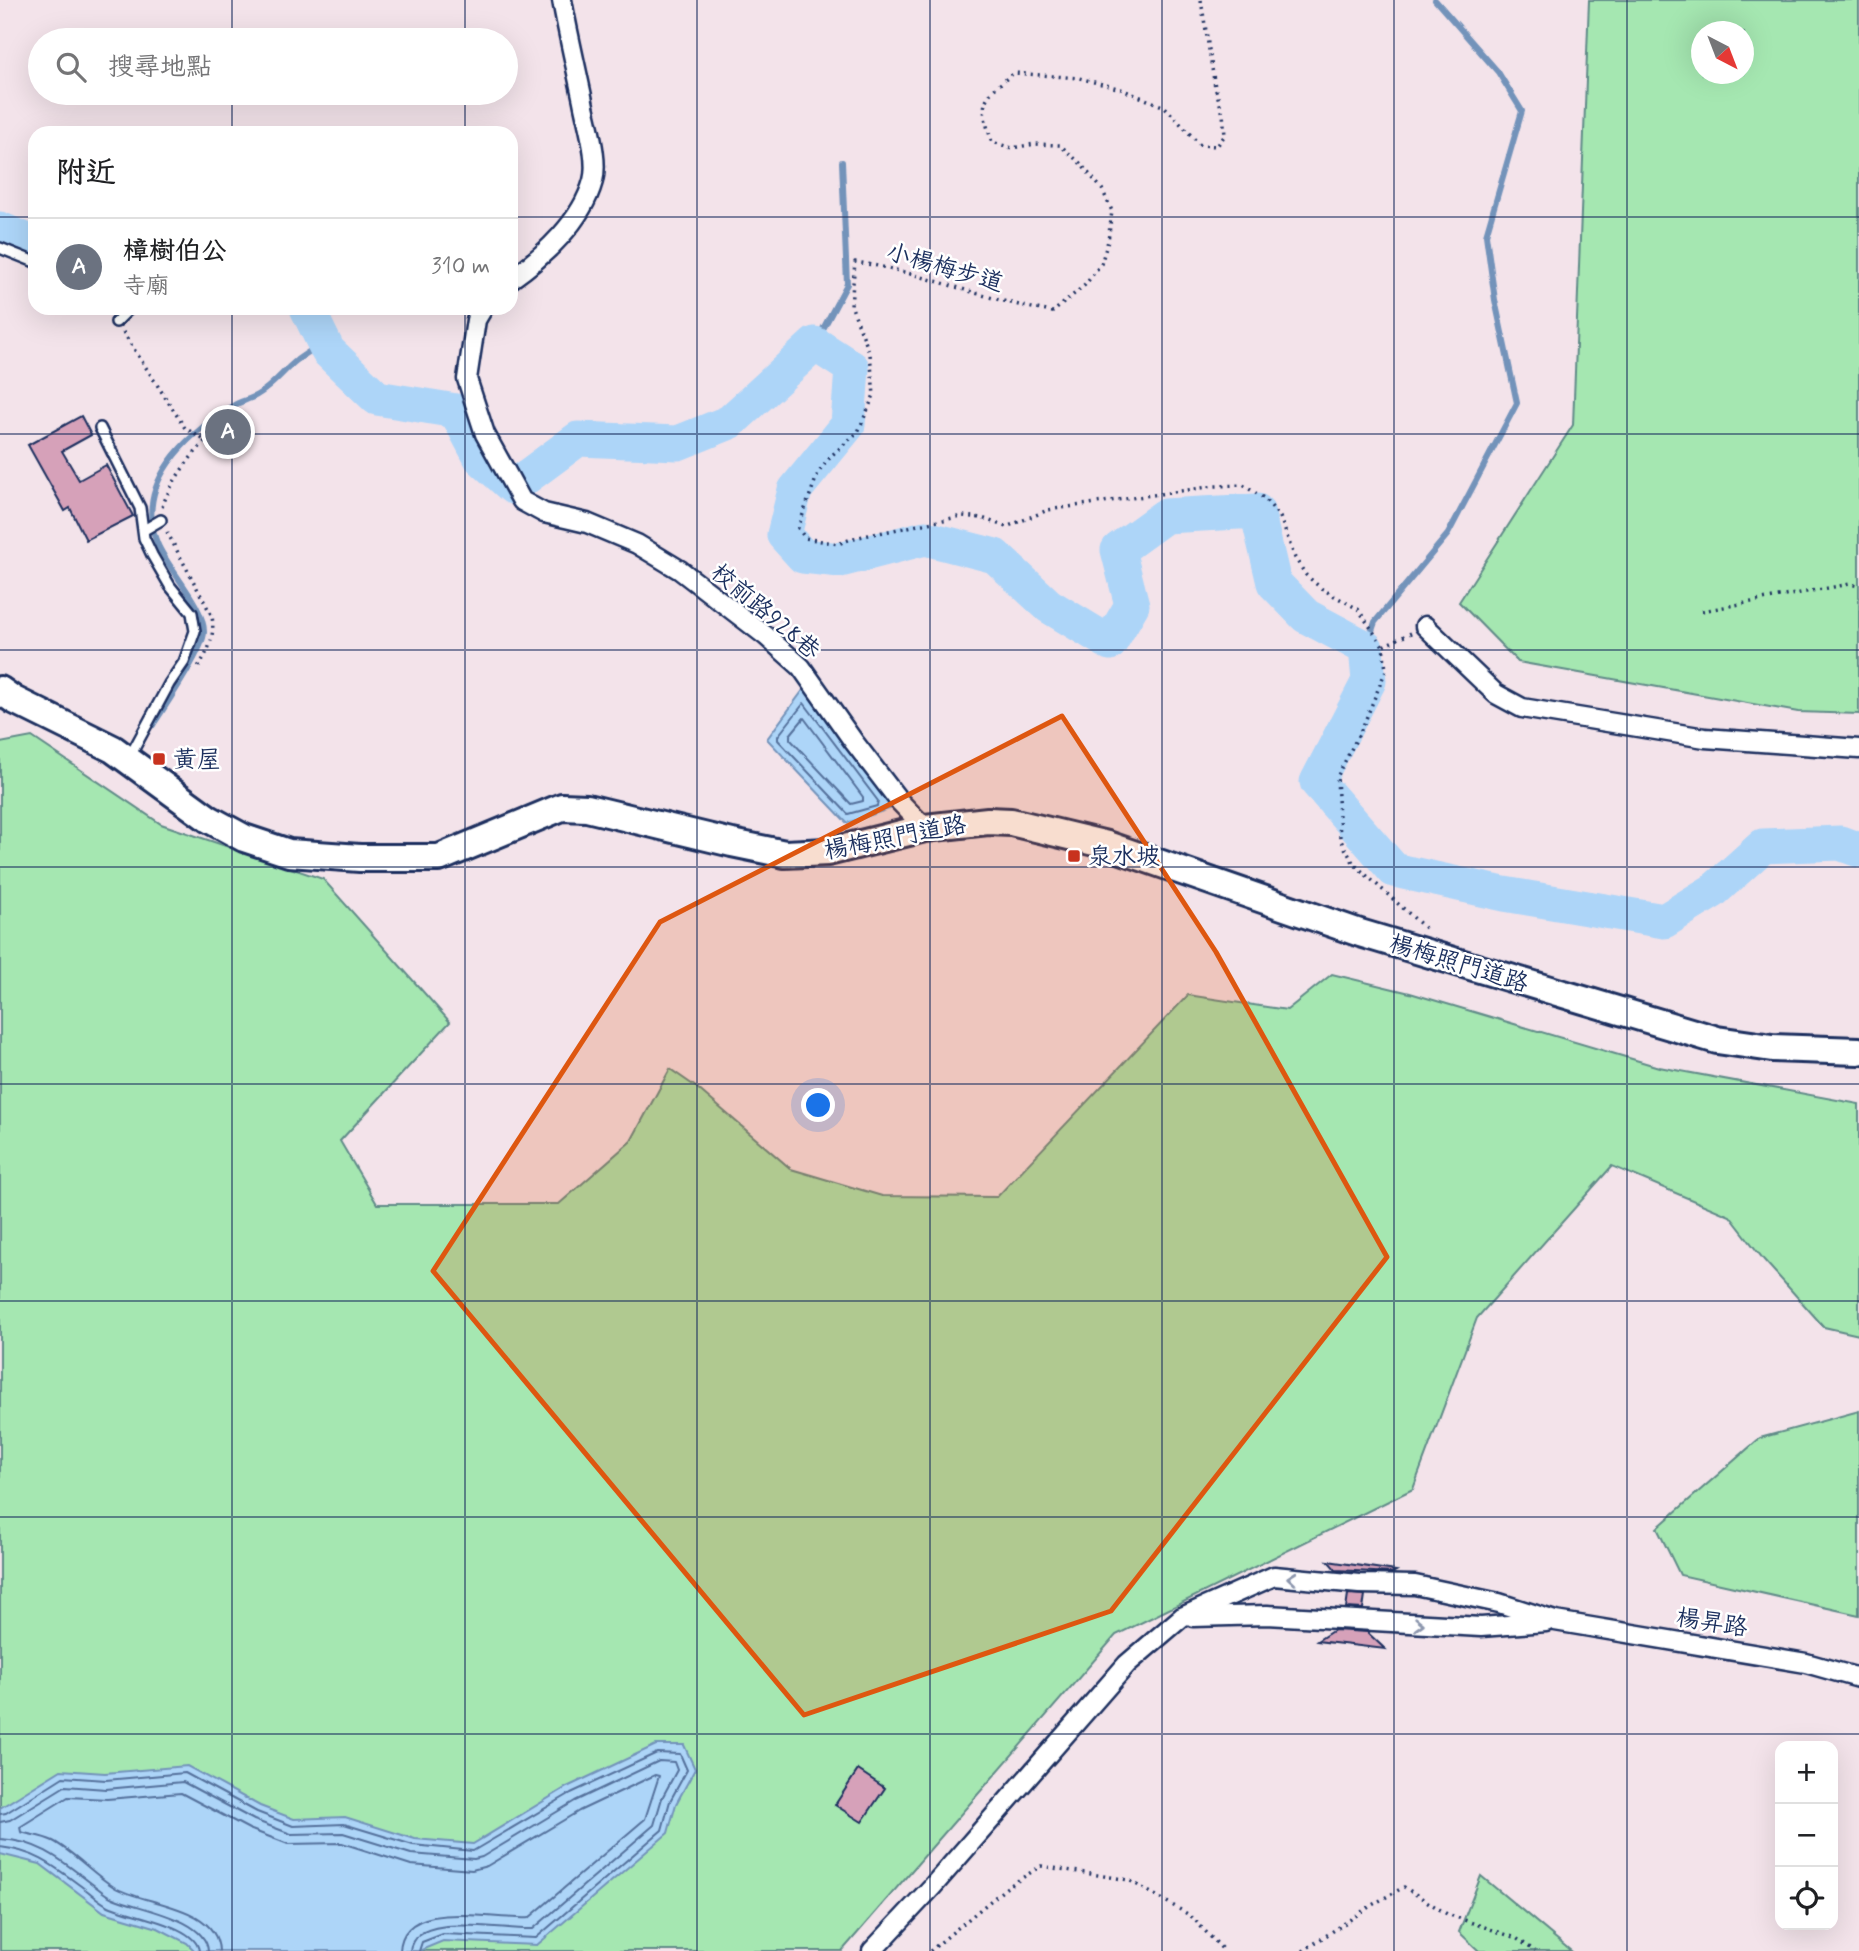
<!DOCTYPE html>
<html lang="zh-TW">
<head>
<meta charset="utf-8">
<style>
	body { margin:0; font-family:Mynerve,"LXGW WenKai TC",sans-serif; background:#f2f2f2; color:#202124 }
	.controls { position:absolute; right:21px; bottom:21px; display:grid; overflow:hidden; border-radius:14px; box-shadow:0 7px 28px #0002 }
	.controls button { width:63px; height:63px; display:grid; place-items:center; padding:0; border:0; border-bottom:2px solid #e0e0e0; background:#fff; color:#202124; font:35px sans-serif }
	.compass { position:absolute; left:1691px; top:21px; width:63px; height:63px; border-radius:50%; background:#fff; box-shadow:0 7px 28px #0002; rotate:138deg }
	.you { position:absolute; left:819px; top:1106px; width:24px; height:24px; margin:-18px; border:5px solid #fff; border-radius:50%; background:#1a73e8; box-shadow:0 0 0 10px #1a73e833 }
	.badge { display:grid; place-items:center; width:46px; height:46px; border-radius:50%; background:#c8321e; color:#fff; font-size:23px; font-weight:700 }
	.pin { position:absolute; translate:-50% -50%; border:4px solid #fff; box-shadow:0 2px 7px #0006 }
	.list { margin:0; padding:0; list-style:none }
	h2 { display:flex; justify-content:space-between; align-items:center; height:91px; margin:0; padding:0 28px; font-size:30px }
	h2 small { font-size:23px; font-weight:400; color:#757577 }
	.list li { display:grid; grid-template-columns:46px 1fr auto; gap:21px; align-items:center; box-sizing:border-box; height:98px; padding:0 28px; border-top:2px solid #e0e0e0 }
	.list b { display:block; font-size:26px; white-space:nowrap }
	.list p { margin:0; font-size:23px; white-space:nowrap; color:#757577 }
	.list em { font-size:23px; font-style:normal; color:#757577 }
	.icon { flex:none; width:38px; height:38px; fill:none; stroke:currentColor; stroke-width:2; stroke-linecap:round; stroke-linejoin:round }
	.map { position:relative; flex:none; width:1859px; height:1951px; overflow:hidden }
	.search { position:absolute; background:#fff; box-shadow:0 7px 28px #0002; left:28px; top:28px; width:490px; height:77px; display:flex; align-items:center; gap:18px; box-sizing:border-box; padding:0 24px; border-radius:38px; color:#757577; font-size:26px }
	.panel { position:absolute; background:#fff; box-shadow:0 7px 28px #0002; left:28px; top:126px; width:490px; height:189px; border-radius:21px }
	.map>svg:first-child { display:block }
	.green { fill:#a5e7b1; stroke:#608b88; stroke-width:2; fill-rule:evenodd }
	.water { fill:#add5f8; stroke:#7393ba; stroke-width:2 }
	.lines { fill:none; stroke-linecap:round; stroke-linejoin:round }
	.shore { stroke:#55719c; stroke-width:2 }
	.stream { stroke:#7393ba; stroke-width:6 }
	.river { stroke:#add5f8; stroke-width:35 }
	.building { fill:#d6a1b9; stroke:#1b2f5e; stroke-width:2 }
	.lane-casing { stroke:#1b2f5e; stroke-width:14 }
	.street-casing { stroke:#1b2f5e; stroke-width:23 }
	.secondary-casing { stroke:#1b2f5e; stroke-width:32 }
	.path { stroke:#1b2f5e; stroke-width:3.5; stroke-dasharray:2 5; stroke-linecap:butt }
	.lane { stroke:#fff; stroke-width:9 }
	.street { stroke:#fff; stroke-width:18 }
	.secondary { stroke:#fff; stroke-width:26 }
	.oneway { stroke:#8d97ae }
	.marked { fill:#de5710; fill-opacity:0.2; stroke:#de5710; stroke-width:5; stroke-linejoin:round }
	.grid { fill:none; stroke:#1b2f5e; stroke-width:2; stroke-opacity:0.55 }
	.poi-dot { fill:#c8321e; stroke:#fff; stroke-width:2.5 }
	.labels { text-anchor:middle; stroke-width:5; stroke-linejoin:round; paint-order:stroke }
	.street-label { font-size:24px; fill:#1b2f5e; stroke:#fff }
	.poi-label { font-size:24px; fill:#1b2f5e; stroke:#fff; text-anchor:start }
</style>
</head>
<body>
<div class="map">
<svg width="1859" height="1951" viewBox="0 0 1859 1951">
	<rect width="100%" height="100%" fill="#f3e3ea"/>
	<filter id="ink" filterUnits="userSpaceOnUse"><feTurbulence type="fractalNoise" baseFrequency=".0143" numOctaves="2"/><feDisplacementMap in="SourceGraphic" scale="14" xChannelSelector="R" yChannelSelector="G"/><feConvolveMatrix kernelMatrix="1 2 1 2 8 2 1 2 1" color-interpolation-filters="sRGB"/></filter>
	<g filter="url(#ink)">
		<g class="green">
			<path d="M 1589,0 L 1859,0 L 1859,714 L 1798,712 L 1518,662 L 1459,602 L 1573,425 ZM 1702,32 L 1744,32 L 1744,74 L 1702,74 Z"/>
			<path d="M 32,737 L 161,824 L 323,879 L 450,1022 L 340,1141 L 377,1204 L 559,1204 L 631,1141 L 670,1069 L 696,1087 L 791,1169 L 882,1196 L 997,1197 L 1188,995 L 1287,1010 L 1332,974 L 1410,993 L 1659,1067 L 1859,1104 L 1859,1335 L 1824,1327 L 1764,1260 L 1730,1216 L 1612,1166 L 1477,1318 L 1413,1489 L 1116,1635 L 842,1951 L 0,1951 L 0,743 Z"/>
			<path d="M 1859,1411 L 1859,1615 L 1680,1575 L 1657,1528 L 1760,1438 Z"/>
			<path d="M 1481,1876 L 1571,1951 L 1479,1951 L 1459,1932 Z"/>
		</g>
		<g class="water">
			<path d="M 804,689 L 892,808 L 847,823 L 767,739 Z"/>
			<path d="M 656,1745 L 684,1745 L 695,1769 L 676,1804 L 668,1833 L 537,1945 L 443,1941 L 419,1951 L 195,1951 L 187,1943 L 158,1928 L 104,1912 L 40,1864 L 0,1854 L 0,1808 L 61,1770 L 105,1773 L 187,1766 L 260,1806 L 294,1819 L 345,1817 L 415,1839 L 473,1844 L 567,1787 Z"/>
		</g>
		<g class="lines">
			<g class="shore">
				<path d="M 804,703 L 878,801 L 877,806 L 848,814 L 778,740 L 778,736 Z"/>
				<path d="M 804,718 L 863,797 L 863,801 L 851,804 L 790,739 L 790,735 Z"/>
				<path d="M 0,1814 L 6,1813 L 63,1777 L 106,1780 L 185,1773 L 257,1812 L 293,1826 L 344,1824 L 413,1845 L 473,1851 L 571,1793 L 657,1753 L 680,1754 L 687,1770 L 670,1801 L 662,1830 L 536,1938 L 443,1934 L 422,1942 L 419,1951"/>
				<path d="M 0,1822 L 10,1820 L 65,1786 L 106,1789 L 183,1782 L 254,1820 L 291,1834 L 343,1833 L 411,1854 L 474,1859 L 482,1857 L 575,1801 L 659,1761 L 674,1762 L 677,1770 L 662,1798 L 654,1825 L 533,1929 C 505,1931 413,1910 410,1951"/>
				<path d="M 0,1839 C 40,1841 61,1860 91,1883 C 98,1888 105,1895 113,1898 C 138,1909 206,1918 208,1951"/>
				<path d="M 0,1847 C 37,1851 56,1868 85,1889 C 92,1894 99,1901 107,1905 C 127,1916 196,1924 199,1951"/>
				<path d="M 219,1951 C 217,1904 143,1905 114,1887 C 92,1873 75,1853 53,1841 C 43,1836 31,1835 21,1832 L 20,1827 L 68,1797 L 107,1799 L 181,1793 L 249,1829 L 288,1844 L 342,1843 L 411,1865 L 472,1870 L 487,1866 L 579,1811 L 655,1775 L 659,1776 L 645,1819 L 529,1918 C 495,1921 402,1896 400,1951"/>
			</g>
			<g class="stream">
				<path d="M 815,344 L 847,284 L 842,162"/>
				<path d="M 1366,648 L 1375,622 L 1448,534 L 1517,403 L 1495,300 L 1486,235 L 1522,111 L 1498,72 L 1435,0"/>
				<path d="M 153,725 C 164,708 204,649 204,632 C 204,605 168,570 157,543 C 134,483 186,435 233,406 C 240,401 249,400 257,395 C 273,386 283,371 297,360 C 305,354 315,348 324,342"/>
			</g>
			<g class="river">
				<path d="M 0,229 L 35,244"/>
				<path d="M 307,308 L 328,351 L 377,398 L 456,411 L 481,458 L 513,487 L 578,439 L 678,443 L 730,422 L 815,344 L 852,368 L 848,425 L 795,490 L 784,535 L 803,556 L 840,560 L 925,538 L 995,556 L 1049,606 L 1110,643 L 1132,605 L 1118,550 L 1165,516 L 1257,511 L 1274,583 L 1306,616 L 1366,648 L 1369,681 L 1317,782 L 1394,870 L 1504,894 L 1664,921 L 1713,891 L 1763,846 L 1840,843 L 1859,850"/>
			</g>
		</g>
		<g class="building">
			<path d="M 81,416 L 91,435 L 62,451 L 79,480 L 106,465 L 133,516 L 86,540 L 70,508 L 65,511 L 28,445 Z"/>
			<path d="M 228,421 L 240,434 L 229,444 L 217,431 Z"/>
			<path d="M 1328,1561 L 1396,1571 L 1392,1573 L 1336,1570 Z"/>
			<path d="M 1348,1594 L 1365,1595 L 1363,1609 L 1346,1608 Z"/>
			<path d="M 1334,1630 L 1367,1632 L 1385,1649 L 1317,1641 Z"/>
			<path d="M 858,1770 L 885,1788 L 862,1822 L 835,1805 Z"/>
		</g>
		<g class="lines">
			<g class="lane-casing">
				<g id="lane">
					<path d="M 0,248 L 35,262"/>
					<path d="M 116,322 L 130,308"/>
					<path d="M 100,428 L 140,508 L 144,538 L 152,555 L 170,586 L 192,613 L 195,631 L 184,662 L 169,684 L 129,758"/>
					<path d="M 144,530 L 161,520"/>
				</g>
			</g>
			<g class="street-casing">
				<g id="street">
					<path d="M 511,279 C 544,256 582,221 593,181 C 599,159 587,123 583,101 C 576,67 568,34 562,0"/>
					<path d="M 483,308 L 476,320 L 467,379 L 485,434 L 522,501 L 544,513 L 587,523 L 637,544 L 680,570 L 766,636 L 801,667 L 854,742 L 900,802 L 925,828"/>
					<path d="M 1425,626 L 1496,694 L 1522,708 L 1705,738 L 1859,749"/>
					<path d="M 1193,1617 L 1267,1615 L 1481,1627 L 1546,1622"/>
					<path d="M 872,1951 L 932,1887 L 1127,1664 L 1182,1617 L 1274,1576 L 1359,1584 L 1415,1585 L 1499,1603 L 1555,1621 L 1806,1663 L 1859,1678"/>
				</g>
			</g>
			<g class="secondary-casing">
				<path id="secondary" d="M 0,690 L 14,700 L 113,749 L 209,819 L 244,838 L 289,853 L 360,858 L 439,858 L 562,807 L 587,808 L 732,843 L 785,854 L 828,852 L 925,828 L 988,821 L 1011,822 L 1107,845 L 1360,933 L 1717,1040 L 1772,1048 L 1859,1051"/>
			</g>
			<g class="path">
				<path d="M 1201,0 L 1215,87 L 1223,114 L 1225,135 L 1217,146 L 1200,145 L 1165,107 L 1121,89 L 1079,78 L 1014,73 C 980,99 979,102 992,142 L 1012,148 L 1035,144 L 1060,145 L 1080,163 L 1102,189 L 1112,211 L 1108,241 L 1101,264 L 1085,285 L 1053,312 C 986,301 923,272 855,262 L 851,305 L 870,354 L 874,395 L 858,432 L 832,455 L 818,473 L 798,528 L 805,538 L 838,544 L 854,538 L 963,516 L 982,518 L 1006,527 L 1048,510 L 1215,486 L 1243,485 L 1265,499 L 1280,517 L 1295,558 L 1306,575 L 1322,589 L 1358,609 L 1383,646"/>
				<path d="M 123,332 L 185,428 L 206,441"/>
				<path d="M 162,507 C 173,478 190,457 211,435"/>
				<path d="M 167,532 L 212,616 C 215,636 209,651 198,667"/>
				<path d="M 1702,611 L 1850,584 L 1859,586"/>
				<path d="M 1411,633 L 1383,646 L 1386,670 L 1363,726 L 1337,777 L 1340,839 L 1354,864 L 1425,928"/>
				<path d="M 930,1951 L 1006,1888 L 1041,1866 L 1129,1880 L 1191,1916 L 1224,1951"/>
				<path d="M 1303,1951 L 1372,1905 L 1404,1887 L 1447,1914 L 1516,1938 L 1535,1951"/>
			</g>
			<use href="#lane" class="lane"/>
			<use href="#street" class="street"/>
			<use href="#secondary" class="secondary"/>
		</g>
		<defs><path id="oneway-chevron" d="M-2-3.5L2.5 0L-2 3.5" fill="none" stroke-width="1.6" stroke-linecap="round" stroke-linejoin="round" transform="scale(1.75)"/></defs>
		<g class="oneway">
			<use href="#oneway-chevron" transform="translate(1292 1578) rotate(-175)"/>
			<use href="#oneway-chevron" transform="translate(1419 1624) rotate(2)"/>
		</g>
	</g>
	<path class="marked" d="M 1062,716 L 1216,952 L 1387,1257 L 1111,1611 L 804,1715 L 433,1271 L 660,922 Z"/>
	<path class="grid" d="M 232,0 L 232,40M 465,0 L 465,40M 697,0 L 697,1951M 930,0 L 930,1951M 1162,0 L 1162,1951M 1394,0 L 1394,1951M 1627,0 L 1627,1951M 232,93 L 232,133M 465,93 L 465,133M 0,217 L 35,217M 511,217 L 1859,217M 232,308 L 232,1951M 465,308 L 465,1951M 0,434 L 1859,434M 0,650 L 1859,650M 0,867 L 1859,867M 0,1084 L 1859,1084M 0,1301 L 1859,1301M 0,1517 L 1859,1517M 0,1734 L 1859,1734"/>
	<g class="poi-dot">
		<rect x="152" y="752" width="14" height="14" rx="3.5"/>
		<rect x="1067" y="849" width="14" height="14" rx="3.5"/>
	</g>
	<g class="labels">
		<g class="street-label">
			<text transform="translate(945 267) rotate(16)" y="8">小楊梅步道</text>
			<text transform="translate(766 611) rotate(40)" y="8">校前路928巷</text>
			<text transform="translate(895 837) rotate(-11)" y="8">楊梅照門道路</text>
			<text transform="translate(1459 963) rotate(17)" y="8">楊梅照門道路</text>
			<text transform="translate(1712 1622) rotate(9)" y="8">楊昇路</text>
		</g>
		<g class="poi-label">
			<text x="173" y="767">黃屋</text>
			<text x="1088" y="864">泉水坡</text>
		</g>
	</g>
</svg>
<div class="controls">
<button>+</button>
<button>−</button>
<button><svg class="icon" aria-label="locate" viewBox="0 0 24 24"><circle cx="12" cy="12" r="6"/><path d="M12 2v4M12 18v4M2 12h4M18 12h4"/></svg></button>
</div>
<svg class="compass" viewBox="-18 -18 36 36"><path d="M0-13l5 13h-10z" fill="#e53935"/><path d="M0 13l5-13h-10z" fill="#757577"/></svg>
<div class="you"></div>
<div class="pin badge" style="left:228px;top:432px;background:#6b7280">A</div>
<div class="search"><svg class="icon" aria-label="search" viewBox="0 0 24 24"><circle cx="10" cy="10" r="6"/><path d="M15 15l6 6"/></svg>搜尋地點</div>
<section class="panel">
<h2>附近<small></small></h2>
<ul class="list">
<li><span class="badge" style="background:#6b7280">A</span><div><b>樟樹伯公</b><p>寺廟</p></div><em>310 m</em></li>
</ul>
</section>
</div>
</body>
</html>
